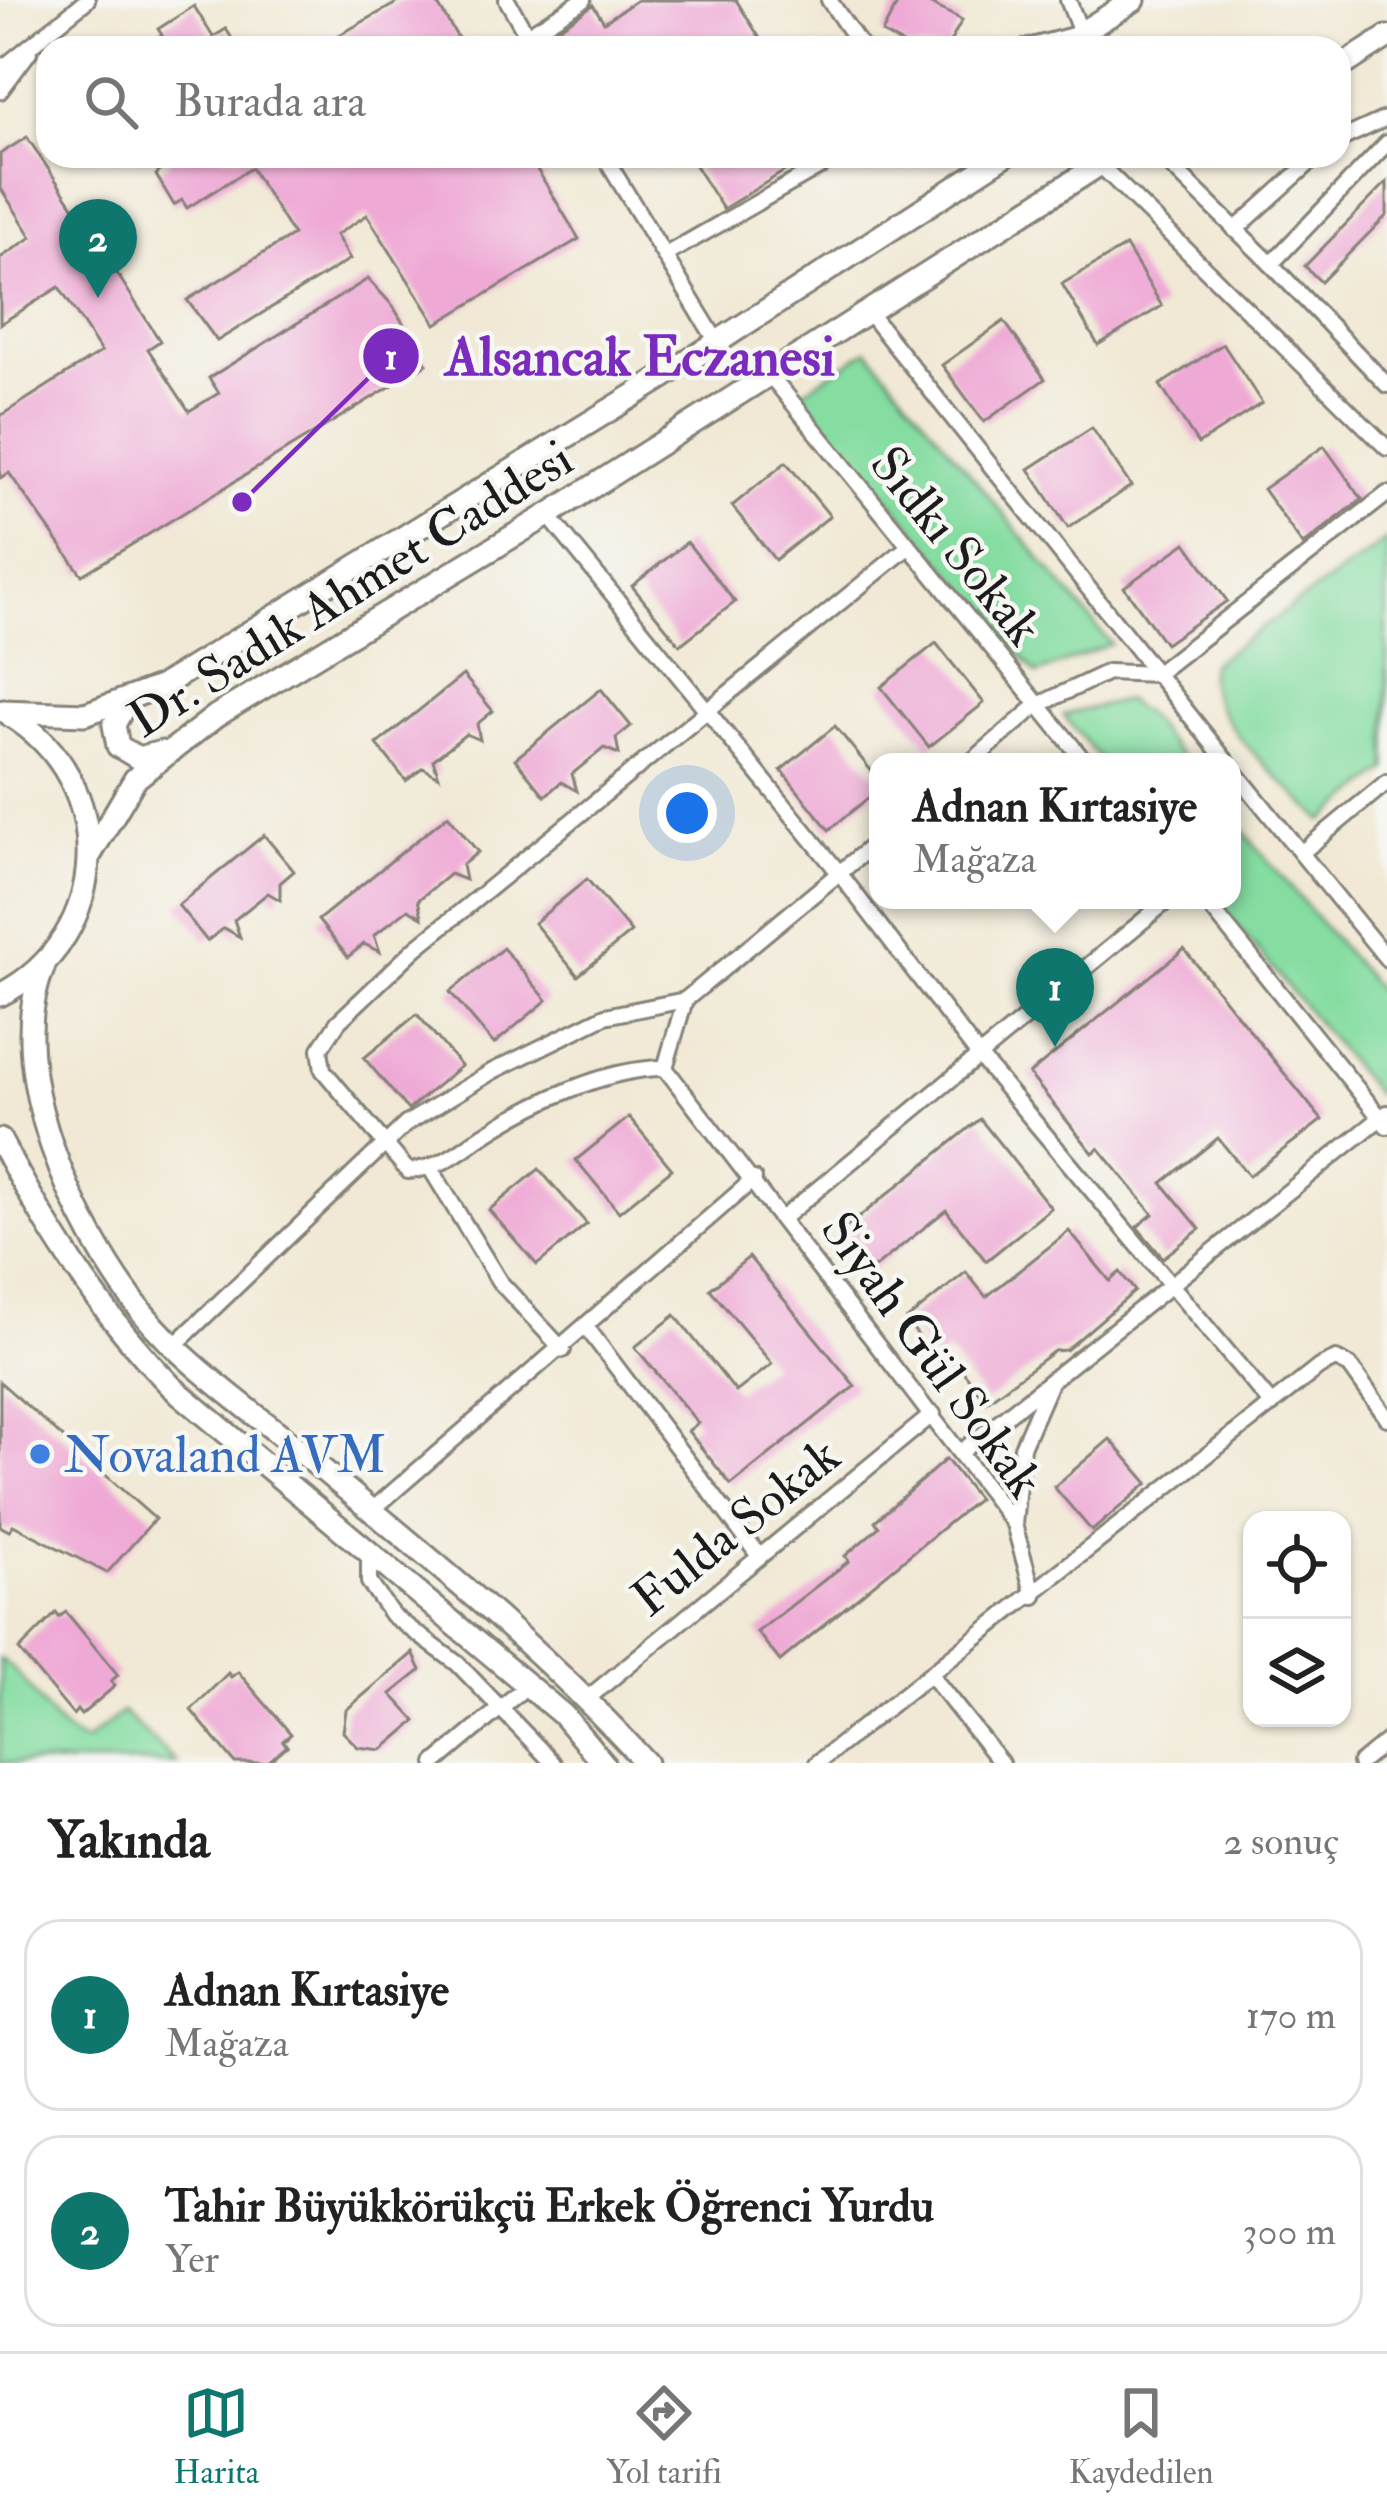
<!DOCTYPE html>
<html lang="tr">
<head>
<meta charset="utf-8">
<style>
	body { margin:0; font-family:"IM FELL Double Pica",serif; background:#f6f6f6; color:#222 }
	.controls { position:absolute; right:36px; bottom:36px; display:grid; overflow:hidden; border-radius:24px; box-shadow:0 3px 9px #0004 }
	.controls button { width:108px; height:108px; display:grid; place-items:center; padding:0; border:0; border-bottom:3px solid #e0e0e0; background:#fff; color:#222; font:60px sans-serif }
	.you { position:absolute; left:687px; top:813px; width:42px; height:42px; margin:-30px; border:9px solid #fff; border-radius:50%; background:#1a73e8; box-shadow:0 0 0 18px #1a73e833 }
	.badge { display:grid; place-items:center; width:78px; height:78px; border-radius:50%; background:#0f766e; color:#fff; font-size:39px; font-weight:700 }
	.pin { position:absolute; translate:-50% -99px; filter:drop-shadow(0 3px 6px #0008) }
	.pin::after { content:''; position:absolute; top:63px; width:42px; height:36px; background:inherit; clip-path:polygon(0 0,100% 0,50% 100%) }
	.popup { position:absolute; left:869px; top:753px; width:372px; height:156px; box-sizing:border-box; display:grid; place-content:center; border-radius:24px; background:#fff; filter:drop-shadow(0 3px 9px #0005); font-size:39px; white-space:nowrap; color:#767676 }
	.popup b { font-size:45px; color:#222 }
	.popup::after { content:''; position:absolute; left:50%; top:100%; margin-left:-24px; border:24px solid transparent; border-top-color:#fff }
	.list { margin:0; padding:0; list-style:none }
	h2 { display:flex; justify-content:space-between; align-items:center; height:156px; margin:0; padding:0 48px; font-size:51px }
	h2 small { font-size:39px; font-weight:400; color:#767676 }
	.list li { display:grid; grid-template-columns:78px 1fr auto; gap:36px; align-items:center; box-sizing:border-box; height:192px; margin:0 24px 24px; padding:0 24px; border:3px solid #e0e0e0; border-radius:36px }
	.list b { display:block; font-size:45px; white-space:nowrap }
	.list p { margin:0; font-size:39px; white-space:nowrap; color:#767676 }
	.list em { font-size:39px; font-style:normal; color:#767676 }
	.icon { flex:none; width:66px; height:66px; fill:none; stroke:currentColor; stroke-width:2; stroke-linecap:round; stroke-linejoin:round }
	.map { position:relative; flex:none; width:1387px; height:1763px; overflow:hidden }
	.search { position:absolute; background:#fff; box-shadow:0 3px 9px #0004; left:36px; right:36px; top:36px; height:132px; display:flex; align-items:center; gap:30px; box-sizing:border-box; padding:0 42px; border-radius:36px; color:#767676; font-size:45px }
	.sheet { height:588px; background:#fff }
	nav { display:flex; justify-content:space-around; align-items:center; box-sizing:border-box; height:168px; border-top:3px solid #e0e0e0; background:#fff; font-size:33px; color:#767676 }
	nav a { display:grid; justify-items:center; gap:6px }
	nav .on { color:#0f766e }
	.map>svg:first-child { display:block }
	.green { fill:#85dda2; stroke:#507c5f; stroke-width:3 }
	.building { fill:#efa9d5 }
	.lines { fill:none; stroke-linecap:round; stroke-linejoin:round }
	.minor-casing { stroke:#868278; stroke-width:20 }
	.secondary-casing { stroke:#868278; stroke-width:27 }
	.primary-casing { stroke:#868278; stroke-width:27 }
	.minor { stroke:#fff; stroke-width:14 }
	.secondary { stroke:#fff; stroke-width:21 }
	.primary { stroke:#fff; stroke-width:21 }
	.shop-dot { fill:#3f7fe0; stroke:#f6f6f2; stroke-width:4.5 }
	.labels { text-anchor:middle; stroke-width:9; stroke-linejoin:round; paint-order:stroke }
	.street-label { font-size:51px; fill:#1c1c1c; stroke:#f6f6f2 }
	.shop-label { font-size:51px; fill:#366cbe; stroke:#f6f6f2; text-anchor:start }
	.leader { fill:none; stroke:#7b2cbf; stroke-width:4.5 }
	.callout-dot { fill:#7b2cbf; stroke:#f6f6f2; stroke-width:4.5 }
	.mark-label { font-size:36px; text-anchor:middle; font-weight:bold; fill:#fff }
	.callout-label { font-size:54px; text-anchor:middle; font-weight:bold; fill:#7b2cbf; stroke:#f6f6f2; stroke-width:9; stroke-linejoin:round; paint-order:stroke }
</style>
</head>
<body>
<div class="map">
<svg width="1387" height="1763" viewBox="0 0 1387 1763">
	<rect width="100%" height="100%" fill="#f6f6f2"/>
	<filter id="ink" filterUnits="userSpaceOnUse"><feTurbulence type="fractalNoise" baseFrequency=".00833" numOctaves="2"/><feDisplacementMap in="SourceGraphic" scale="24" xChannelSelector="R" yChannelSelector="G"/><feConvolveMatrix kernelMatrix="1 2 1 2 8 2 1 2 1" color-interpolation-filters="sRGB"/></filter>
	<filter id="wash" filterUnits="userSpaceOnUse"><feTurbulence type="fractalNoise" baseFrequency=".004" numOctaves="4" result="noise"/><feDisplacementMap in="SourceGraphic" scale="48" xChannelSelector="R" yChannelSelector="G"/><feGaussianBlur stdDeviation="2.7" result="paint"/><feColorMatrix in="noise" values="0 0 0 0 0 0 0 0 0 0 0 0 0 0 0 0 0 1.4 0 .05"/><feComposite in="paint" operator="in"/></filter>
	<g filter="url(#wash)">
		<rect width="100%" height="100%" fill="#f1e9d5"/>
		<g class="green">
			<path d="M 868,350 L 1111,644 L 1037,674 L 800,393 Z"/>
			<path d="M 1387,540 L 1387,770 L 1323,821 C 1291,788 1193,711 1212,663 Z"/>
			<path d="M 1125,700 L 1145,714 L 1185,762 L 1102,762 L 1063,715 Z"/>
			<path d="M 1232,818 L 1387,1001 L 1387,1087 L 1376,1094 L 1216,900 L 1232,900 Z"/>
			<path d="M 0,1659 C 35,1681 46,1728 85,1742 L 122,1712 L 177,1763 L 0,1763 Z"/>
		</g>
		<g id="blocks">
			<g class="building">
				<path d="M 402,0 L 435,0 L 464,48 L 316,48 Z"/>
				<path d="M 637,0 L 736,0 L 766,48 L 546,48 L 542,39 L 593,5 L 604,22 Z"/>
				<path d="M 899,0 L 923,0 L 962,20 L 947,48 L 910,48 L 882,33 Z"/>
				<path d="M 194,6 L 213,37 L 226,29 L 238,48 L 140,48 L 162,35 L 158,29 Z"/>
				<path d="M 27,137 L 83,221 L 77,225 L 98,257 L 104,253 L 160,341 L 148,349 L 189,411 L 219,393 L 209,378 L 368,279 L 393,306 L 427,364 L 82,575 L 9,473 L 0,478 L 0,416 L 101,352 L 59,287 L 0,324 L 0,258 L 32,237 L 0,187 L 0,154 Z"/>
				<path d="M 175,156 L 529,156 L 579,239 L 436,324 L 367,215 L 336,235 L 350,259 L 217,341 L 187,300 L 293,235 L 251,168 L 187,208 L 182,200 L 174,205 L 156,175 Z"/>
				<path d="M 689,156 L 809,156 L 723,209 Z"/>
				<path d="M 1387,182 L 1387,215 L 1321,282 L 1305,266 Z"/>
				<path d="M 1126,246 L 1162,306 L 1098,345 L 1062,284 Z"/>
				<path d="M 1004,321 L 1045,379 L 984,422 L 942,365 Z"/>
				<path d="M 1223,344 L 1262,403 L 1198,444 L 1160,385 Z"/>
				<path d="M 1092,428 L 1131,486 L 1068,528 L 1029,469 Z"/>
				<path d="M 1324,446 L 1362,499 L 1303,545 L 1263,489 Z"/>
				<path d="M 786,462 L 830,516 L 775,560 L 732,506 Z"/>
				<path d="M 687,542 L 735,602 L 680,645 L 632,586 Z"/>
				<path d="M 1186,543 L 1227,601 L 1165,644 L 1124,587 Z"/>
				<path d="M 936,643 L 984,703 L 929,747 L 881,687 Z"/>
				<path d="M 463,675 L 493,711 L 477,724 L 480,740 L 466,734 L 433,760 L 439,777 L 423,768 L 406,781 L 377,744 Z"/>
				<path d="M 601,689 L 631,726 L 616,738 L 619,754 L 604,748 L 572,774 L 577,791 L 561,782 L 545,796 L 515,759 Z"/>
				<path d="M 835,726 L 878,779 L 878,790 L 829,830 L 781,770 Z"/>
				<path d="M 448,815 L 478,852 L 462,865 L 465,880 L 450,874 L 418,900 L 422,917 L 408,909 L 374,935 L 380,952 L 364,944 L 348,957 L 318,920 Z"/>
				<path d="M 264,835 L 294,871 L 280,883 L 280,900 L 268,893 L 234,920 L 240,937 L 224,928 L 207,941 L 178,905 Z"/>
				<path d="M 587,879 L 631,932 L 578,976 L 534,923 Z"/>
				<path d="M 503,948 L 547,1000 L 494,1044 L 450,992 Z"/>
				<path d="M 1184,949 L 1322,1120 L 1249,1176 L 1218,1138 L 1162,1183 L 1200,1229 L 1163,1258 L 1137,1227 L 1153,1214 L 1099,1148 L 1093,1153 L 1029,1074 Z"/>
				<path d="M 417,1014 L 461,1066 L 408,1110 L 364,1058 Z"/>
				<path d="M 629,1117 L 672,1169 L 619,1212 L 576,1160 Z"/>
				<path d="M 980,1119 L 1051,1208 L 986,1261 L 946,1210 L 868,1273 L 837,1235 Z"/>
				<path d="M 539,1169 L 587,1224 L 537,1265 L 489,1210 Z"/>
				<path d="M 1069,1231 L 1110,1281 L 1120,1272 L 1135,1291 L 1066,1350 L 1054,1351 L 986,1402 L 948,1351 L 937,1360 L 906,1320 L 966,1272 L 986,1297 Z"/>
				<path d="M 749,1257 L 855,1386 L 731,1485 L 688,1431 L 698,1423 L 635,1347 L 675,1315 L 736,1392 L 772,1364 L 710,1289 Z"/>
				<path d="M 0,1382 L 155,1519 L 107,1573 L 13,1525 L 9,1531 L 0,1526 Z"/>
				<path d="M 1110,1439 L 1148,1483 L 1092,1531 L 1054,1487 Z"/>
				<path d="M 946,1459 L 978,1499 L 780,1661 L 757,1632 L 849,1561 L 845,1556 L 879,1527 L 875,1521 Z"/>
				<path d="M 66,1612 L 118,1675 L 111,1681 L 115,1686 L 81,1715 L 77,1710 L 73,1715 L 19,1650 L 56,1613 L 59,1617 Z"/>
				<path d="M 413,1653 L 421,1670 L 391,1694 L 416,1721 L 382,1750 L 358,1747 L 343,1732 L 346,1710 Z"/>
				<path d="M 238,1672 L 291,1734 L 283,1741 L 287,1746 L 267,1763 L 235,1763 L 191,1710 L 228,1673 L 231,1677 Z"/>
			</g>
		</g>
	</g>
	<g filter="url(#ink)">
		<use href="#blocks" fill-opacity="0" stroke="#868278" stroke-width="3"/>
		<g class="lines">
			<g class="minor-casing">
				<g id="minor">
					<path d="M 507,0 L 527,35"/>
					<path d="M 829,0 L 862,48"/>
					<path d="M 535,48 L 527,35 L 583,0"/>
					<path d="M 1024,48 L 1081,33 L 1068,0"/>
					<path d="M 0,70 L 87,0"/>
					<path d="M 0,91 L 29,52"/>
					<path d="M 1339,140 L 1387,118"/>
					<path d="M 604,156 L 717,342"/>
					<path d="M 1161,156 L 1271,264 L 1387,143"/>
					<path d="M 1100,165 L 1387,448"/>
					<path d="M 1235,230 L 1317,156"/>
					<path d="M 667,254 L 839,156"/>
					<path d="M 1271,264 L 1387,385"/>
					<path d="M 869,313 L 1227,762"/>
					<path d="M 770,375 L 1085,762"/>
					<path d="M 548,515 L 840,874 L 979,1056 L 1272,1405"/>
					<path d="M 971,762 L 1036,706 L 1108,672 L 1156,674 L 1387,494"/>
					<path d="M 1232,768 L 1387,959"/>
					<path d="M 1301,853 L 1387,782"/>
					<path d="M 1205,900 L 1387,1126"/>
					<path d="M 685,1000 L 665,1068 L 1014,1524 L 1034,1596"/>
					<path d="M 665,1068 C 605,1068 533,1103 482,1136 C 456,1154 441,1168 408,1171 L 323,1070 L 320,1049 L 338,1022 L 416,948 L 908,547"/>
					<path d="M 431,1169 L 499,1281 L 563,1350"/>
					<path d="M 784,1217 L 1168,900"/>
					<path d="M 587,1328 L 759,1556"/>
					<path d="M 176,1344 L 406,1124 L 493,1071 L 605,1016 L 685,1000 L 878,841"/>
					<path d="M 961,1452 L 1387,1113"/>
					<path d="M 371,1511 L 754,1179"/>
					<path d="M 1014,1524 L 1022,1447 L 1049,1385"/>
					<path d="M 369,1551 L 369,1582 L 392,1615 L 458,1664 L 553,1763"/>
					<path d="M 930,1674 L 1001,1763"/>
					<path d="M 588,1698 L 933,1414"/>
					<path d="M 435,1763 L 528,1685"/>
					<path d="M 817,1763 L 1319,1367 L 1336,1359 L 1350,1366 L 1387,1418"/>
					<path d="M 1360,1763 L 1387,1741"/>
				</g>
			</g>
			<g class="secondary-casing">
				<g id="secondary">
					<path d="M 44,966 C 0,1066 76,1230 142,1312 C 185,1365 248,1407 300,1451 C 420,1551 542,1647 646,1763"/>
					<path d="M 0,1140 C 48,1231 100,1313 172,1387 L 563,1715 L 603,1763"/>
				</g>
			</g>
			<g class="primary-casing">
				<g id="primary">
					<path d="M 1084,48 L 1081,33 L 1134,0"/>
					<path d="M 1339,68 L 1387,37"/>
					<path d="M 125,704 L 114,725 L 118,746 L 138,758 L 162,752"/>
					<path d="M 3,711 L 85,714 L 162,686 L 665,376 L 1004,156"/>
					<path d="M 90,855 L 135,779 L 216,716 L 548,515 L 1113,156"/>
					<path d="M 0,995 C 113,938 118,782 11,716"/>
				</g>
			</g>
			<use href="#minor" class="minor"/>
			<use href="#secondary" class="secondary"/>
			<use href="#primary" class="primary"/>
		</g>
	</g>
	<circle class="shop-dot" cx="40" cy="1454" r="12"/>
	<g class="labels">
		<g class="street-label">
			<text transform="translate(957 545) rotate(51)" y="18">Sıdkı Sokak</text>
			<text transform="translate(350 588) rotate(-32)" y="18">Dr. Sadık Ahmet Caddesi</text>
			<text transform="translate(933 1354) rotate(54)" y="18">Siyah Gül Sokak</text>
			<text transform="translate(735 1526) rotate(-39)" y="18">Fulda Sokak</text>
		</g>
		<g class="shop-label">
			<text x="64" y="1472">Novaland AVM</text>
		</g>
	</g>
	<path class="leader" d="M242 502L391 356"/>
	<g class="callout-dot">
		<circle cx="242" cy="502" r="12"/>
		<circle cx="391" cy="356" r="30"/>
	</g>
	<g class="mark-label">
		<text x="391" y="369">1</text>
	</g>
	<g class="callout-label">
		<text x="640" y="375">Alsancak Eczanesi</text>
	</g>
</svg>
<div class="controls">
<button><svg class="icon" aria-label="locate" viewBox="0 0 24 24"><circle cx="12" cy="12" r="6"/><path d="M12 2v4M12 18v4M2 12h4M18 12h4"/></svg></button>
<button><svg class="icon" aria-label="layers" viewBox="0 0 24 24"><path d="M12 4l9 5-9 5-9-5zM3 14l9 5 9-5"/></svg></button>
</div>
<div class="you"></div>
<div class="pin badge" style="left:1055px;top:1047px">1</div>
<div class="popup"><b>Adnan Kırtasiye</b>Mağaza</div>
<div class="pin badge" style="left:98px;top:298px">2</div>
<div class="search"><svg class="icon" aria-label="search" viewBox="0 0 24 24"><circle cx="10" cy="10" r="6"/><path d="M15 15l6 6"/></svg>Burada ara</div>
</div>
<section class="sheet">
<h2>Yakında<small>2 sonuç</small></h2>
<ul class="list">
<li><span class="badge">1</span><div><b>Adnan Kırtasiye</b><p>Mağaza</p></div><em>170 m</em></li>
<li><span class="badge">2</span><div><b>Tahir Büyükkörükçü Erkek Öğrenci Yurdu</b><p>Yer</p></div><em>300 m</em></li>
</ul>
</section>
<nav>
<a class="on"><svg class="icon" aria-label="map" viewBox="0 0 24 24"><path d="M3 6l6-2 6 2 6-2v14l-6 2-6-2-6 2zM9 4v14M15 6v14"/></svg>Harita</a>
<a><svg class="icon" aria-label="directions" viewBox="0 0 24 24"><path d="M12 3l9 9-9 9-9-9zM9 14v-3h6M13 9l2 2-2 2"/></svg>Yol tarifi</a>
<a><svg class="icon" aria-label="saved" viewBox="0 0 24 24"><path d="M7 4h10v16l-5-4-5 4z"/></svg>Kaydedilen</a>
</nav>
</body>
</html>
